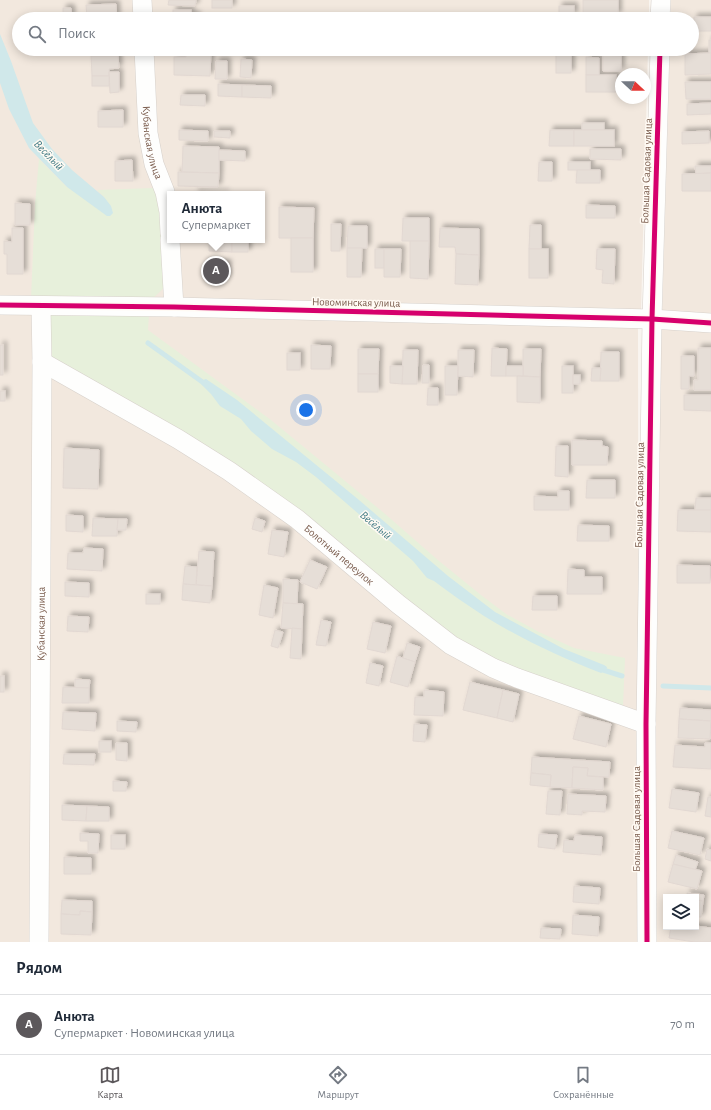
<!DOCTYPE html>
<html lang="ru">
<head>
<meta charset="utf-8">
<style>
	body { margin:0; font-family:"Alegreya Sans",sans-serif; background:#f6f6f7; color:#1f2937 }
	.controls { position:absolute; right:12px; bottom:12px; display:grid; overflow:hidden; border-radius:0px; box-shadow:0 2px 10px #0003 }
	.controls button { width:36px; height:36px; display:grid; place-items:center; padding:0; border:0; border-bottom:1px solid #e0e1e3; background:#fff; color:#1f2937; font:20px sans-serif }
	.compass { position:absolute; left:615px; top:68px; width:36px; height:36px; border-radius:50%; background:#fff; box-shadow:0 2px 10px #0003; rotate:112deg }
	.you { position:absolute; left:306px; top:410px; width:14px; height:14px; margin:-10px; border:3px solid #fff; border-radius:50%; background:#1a73e8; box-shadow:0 0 0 6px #1a73e833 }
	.badge { display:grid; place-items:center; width:26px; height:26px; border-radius:50%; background:#5c585b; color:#fff; font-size:13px; font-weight:700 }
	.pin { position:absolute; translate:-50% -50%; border:2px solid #fff; box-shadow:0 1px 4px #0006 }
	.popup { position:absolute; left:167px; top:191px; width:98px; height:52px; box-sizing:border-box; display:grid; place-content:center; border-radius:0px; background:#fff; filter:drop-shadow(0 1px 3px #0005); font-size:13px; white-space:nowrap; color:#747a83 }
	.popup b { font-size:15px; color:#1f2937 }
	.popup::after { content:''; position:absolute; left:50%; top:100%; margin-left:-8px; border:8px solid transparent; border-top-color:#fff }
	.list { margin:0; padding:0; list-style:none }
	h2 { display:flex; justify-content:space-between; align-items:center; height:52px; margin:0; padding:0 16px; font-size:17px }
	h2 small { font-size:13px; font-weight:400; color:#747a83 }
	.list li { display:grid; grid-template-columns:26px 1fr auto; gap:12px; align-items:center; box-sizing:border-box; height:60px; padding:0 16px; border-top:1px solid #e0e1e3 }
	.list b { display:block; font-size:15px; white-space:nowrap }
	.list p { margin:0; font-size:13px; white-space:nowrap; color:#747a83 }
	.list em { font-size:13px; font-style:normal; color:#747a83 }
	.icon { flex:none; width:22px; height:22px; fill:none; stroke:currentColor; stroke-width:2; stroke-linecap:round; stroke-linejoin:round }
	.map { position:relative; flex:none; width:711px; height:942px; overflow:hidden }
	.search { position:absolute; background:#fff; box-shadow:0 2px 10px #0003; left:12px; right:12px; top:12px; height:44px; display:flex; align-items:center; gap:10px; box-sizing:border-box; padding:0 14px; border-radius:22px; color:#747a83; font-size:15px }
	.sheet { height:112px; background:#fff }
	nav { display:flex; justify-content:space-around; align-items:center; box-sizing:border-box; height:56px; border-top:1px solid #e0e1e3; background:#fff; font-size:11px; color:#747a83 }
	nav a { display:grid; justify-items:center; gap:2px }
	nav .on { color:#5c585b }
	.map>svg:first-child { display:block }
	.residential { fill:#f2e8de; fill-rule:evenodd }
	.green { fill:#e7f0db }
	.water { fill:#d0e8ea }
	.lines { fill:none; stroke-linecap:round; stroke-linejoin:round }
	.stream { stroke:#d0e8ea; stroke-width:5 }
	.building { fill:#e6ded7; stroke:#e2d8d2; filter:url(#shadow) }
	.minor-casing { stroke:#d7d1cb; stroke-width:20 }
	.minor { stroke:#fefefd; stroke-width:19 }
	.cycleway-casing { stroke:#fffaf3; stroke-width:8 }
	.cycleway { stroke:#d6006c; stroke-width:5 }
	.labels { text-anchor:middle; stroke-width:3; stroke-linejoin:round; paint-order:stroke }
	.street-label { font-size:11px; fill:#7a5c4d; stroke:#fffaf3 }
	.water-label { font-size:12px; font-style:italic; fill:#437c86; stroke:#fffaf3 }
</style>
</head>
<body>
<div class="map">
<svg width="711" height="942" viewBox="0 0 711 942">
	<defs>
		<filter id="shadow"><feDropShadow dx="3.5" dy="-3.5" stdDeviation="2" flood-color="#0004"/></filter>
	</defs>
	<rect width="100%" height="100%" fill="#f9f5f0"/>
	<g class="residential">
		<path d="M 0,0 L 649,0 L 649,19 L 19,19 L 19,49 L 648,49 L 641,311 L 0,299 ZM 621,74 L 645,74 L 645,98 L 621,98 ZM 170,194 L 262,194 L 262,240 L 170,240 Z"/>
		<path d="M 671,0 L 711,0 L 711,942 L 657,942 L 656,722 L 661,354 L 670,49 L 692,49 L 692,19 L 671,19 ZM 666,897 L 696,897 L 696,927 L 666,927 Z"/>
		<path d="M 0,313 L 149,315 L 638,328 L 639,942 L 0,942 Z"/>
	</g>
	<g class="green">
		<path d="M 39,159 L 67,187 L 104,197 L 97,190 L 153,188 L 159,198 L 163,213 L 165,287 L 150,301 L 31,299 L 35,204 Z"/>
		<path d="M 48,314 L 149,315 L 148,330 L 271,420 L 384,513 L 439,561 L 481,595 L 506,614 L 539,632 L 574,648 L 625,658 L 623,706 L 554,684 L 475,652 L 391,590 L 48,359 Z"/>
	</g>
	<g class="water">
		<path d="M 0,34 L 11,61 L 33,123 L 52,149 L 72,170 L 104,197 L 111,206 L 113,213 L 110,216 L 107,216 L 67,187 L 29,148 L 9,109 L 0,83 Z"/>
		<path d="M 206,379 L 237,400 L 359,500 L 448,576 L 495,612 L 564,649 L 604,665 L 607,667 L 606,670 L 601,673 C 560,657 521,639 484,616 C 467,605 450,593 434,581 L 427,578 L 413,561 L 316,477 L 296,462 L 272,449 L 251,431 L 241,419 L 220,406 L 211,394 L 201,384 L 203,380 Z"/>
	</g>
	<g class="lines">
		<g class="stream">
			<path d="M 148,343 L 208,386"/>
			<path d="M 600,669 L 622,676"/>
			<path d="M 663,686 L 711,688"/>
		</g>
	</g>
	<g class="building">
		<path d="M 169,0 L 196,0 L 195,6 L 168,5 Z"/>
		<rect x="212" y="0" width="20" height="8"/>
		<path d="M 583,0 L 618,0 L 618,15 L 583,14 Z"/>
		<path d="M 116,4 L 117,19 L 87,19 L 86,5 Z"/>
		<rect x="559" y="6" width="15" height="9"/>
		<path d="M 63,8 L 71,8 L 72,19 L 63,19 Z"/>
		<rect x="173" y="10" width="18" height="9"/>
		<rect x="191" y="15" width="6" height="4"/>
		<rect x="694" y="17" width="17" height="14"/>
		<rect x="709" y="40" width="2" height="13"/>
		<rect x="214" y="49" width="22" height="4"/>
		<path d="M 187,50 L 211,50 L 210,76 L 174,75 L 174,57 L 186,57 Z"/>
		<path d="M 709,53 L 711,53 L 711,74 L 685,75 L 685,54 Z"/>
		<rect x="556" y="54" width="15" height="19"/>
		<path d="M 603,55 L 621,56 L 621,71 L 603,71 Z"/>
		<path d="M 91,56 L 118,56 L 119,68 L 109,69 L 109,76 L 92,76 Z"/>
		<path d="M 586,57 L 599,58 L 599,75 L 586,75 Z"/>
		<path d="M 241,59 L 252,60 L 251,78 L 240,77 Z"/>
		<path d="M 216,61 L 227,61 L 227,79 L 215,79 Z"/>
		<path d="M 109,72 L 119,72 L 119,92 L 110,93 Z"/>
		<rect x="586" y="75" width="30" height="17"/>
		<rect x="92" y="76" width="17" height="10"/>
		<path d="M 685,82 L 711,82 L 711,99 L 686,99 Z"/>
		<path d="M 218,84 L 242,85 L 242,97 L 218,96 Z"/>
		<path d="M 242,85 L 271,86 L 271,98 L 242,97 Z"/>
		<path d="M 181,95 L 205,95 L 205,106 L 180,105 Z"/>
		<path d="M 711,103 L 711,114 L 687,115 L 687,104 Z"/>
		<path d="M 123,110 L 123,127 L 98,127 L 98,111 Z"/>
		<rect x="582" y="123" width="22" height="7"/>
		<path d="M 179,130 L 208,131 L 208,141 L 179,140 Z"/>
		<path d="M 550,130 L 574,130 L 574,146 L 549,146 Z"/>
		<rect x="574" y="130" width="40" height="16"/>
		<path d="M 214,131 L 230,131 L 230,138 L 214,137 Z"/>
		<path d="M 709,131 L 709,143 L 682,144 L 682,132 Z"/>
		<path d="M 183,146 L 219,147 L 219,173 L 182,172 Z"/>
		<path d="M 590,149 L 621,149 L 621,160 L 590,159 Z"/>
		<path d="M 219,150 L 245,151 L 245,161 L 219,160 Z"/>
		<path d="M 132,160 L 133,181 L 115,181 L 115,161 Z"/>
		<path d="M 539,162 L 552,162 L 552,181 L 538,181 Z"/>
		<rect x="568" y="162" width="22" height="8"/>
		<path d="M 695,166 L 711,166 L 711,173 L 696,174 Z"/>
		<path d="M 577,170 L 600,170 L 600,183 L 576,183 Z"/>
		<path d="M 178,172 L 219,173 L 218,187 L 178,186 Z"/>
		<path d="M 711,173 L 711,191 L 682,191 L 682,174 Z"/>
		<path d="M 195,192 L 226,193 L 195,194 Z"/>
		<path d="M 15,203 L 30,204 L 30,225 L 15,225 Z"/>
		<path d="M 586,205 L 615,206 L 615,218 L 586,218 Z"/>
		<path d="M 279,207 L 314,208 L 313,238 L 279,238 Z"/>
		<path d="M 403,218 L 429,218 L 429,241 L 402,241 Z"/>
		<path d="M 331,224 L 341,224 L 340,251 L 331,251 Z"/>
		<path d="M 530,225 L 541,225 L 541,249 L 529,249 Z"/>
		<path d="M 348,226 L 367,226 L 367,248 L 347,248 Z"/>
		<path d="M 12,228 L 23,228 L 23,274 L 7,274 L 7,254 L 4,254 L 4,241 L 12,242 Z"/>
		<path d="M 440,228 L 479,229 L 479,255 L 456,254 L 455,247 L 439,247 Z"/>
		<rect x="291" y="238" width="22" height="34"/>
		<path d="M 209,240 L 232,240 L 232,252 L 209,251 Z"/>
		<rect x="232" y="240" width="16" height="12"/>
		<path d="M 410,241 L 429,241 L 428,279 L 410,278 Z"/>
		<path d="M 347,248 L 362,248 L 361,277 L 347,277 Z"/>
		<rect x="375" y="249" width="9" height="19"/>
		<path d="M 384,249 L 401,249 L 400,277 L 384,277 Z"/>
		<rect x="529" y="249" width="19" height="29"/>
		<path d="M 597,249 L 615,249 L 614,284 L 602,283 L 603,270 L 596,269 Z"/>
		<path d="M 456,254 L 479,255 L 478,285 L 455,284 Z"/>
		<path d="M 205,262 L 228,263 L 227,279 L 205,278 Z"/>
		<rect x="0" y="345" width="3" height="30"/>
		<path d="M 311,345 L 331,346 L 330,369 L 311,369 Z"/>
		<path d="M 492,348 L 507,349 L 506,376 L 491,376 Z"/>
		<path d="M 698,348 L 711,348 L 711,390 L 694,390 L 694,380 L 698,380 Z"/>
		<path d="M 358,349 L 379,349 L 378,374 L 358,374 Z"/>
		<path d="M 523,349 L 541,349 L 540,377 L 523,376 Z"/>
		<path d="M 403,350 L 418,350 L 417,384 L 402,384 Z"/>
		<path d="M 458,350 L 474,350 L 473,377 L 458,376 Z"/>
		<path d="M 601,352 L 619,352 L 619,381 L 600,381 Z"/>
		<rect x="287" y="353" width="13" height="17"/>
		<path d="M 681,356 L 694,356 L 694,376 L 689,376 L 689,389 L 681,389 Z"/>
		<path d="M 423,365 L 429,365 L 429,383 L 422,383 Z"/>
		<path d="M 390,366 L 403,366 L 402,384 L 390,383 Z"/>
		<path d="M 445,366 L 458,366 L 457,395 L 445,395 Z"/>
		<rect x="506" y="366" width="17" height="10"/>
		<rect x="562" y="366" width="11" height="27"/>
		<path d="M 592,368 L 601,368 L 600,381 L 591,381 Z"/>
		<rect x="358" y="374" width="20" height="18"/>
		<rect x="573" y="375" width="7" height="9"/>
		<path d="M 517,376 L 540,377 L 540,403 L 517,402 Z"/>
		<path d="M 428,388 L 438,388 L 438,405 L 427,405 Z"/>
		<rect x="0" y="391" width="5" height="10"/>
		<path d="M 684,395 L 711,395 L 711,411 L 684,410 Z"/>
		<path d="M 572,440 L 602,441 L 602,446 L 608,447 L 607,465 L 572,465 Z"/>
		<path d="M 556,446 L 568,446 L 568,477 L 555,476 Z"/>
		<path d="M 64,448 L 99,450 L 98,489 L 63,488 Z"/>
		<path d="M 587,480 L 615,480 L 615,498 L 586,498 Z"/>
		<path d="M 558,491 L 569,491 L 569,510 L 534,510 L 534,496 L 558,497 Z"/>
		<path d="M 696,498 L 711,498 L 711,510 L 695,510 Z"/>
		<path d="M 678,510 L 711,510 L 711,532 L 677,531 Z"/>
		<path d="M 66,515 L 83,516 L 83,532 L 66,531 Z"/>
		<path d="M 93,518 L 118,519 L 117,536 L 92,536 Z"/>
		<path d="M 255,518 L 265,521 L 262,532 L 252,529 Z"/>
		<path d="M 118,519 L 127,519 L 126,530 L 117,530 Z"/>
		<path d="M 578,525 L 609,526 L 609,541 L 577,541 Z"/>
		<path d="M 272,530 L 288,532 L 284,557 L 268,554 Z"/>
		<path d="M 84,548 L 103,549 L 102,571 L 67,569 L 68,553 L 83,553 Z"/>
		<path d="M 199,551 L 214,552 L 212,586 L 196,585 Z"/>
		<path d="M 310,560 L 327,567 L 317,589 L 300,582 Z"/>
		<path d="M 677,565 L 710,566 L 710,583 L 677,583 Z"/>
		<path d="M 185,566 L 197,567 L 196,585 L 183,584 Z"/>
		<path d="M 568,569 L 584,570 L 584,577 L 602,577 L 602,594 L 567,594 Z"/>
		<path d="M 283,579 L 298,580 L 297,604 L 283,603 Z"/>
		<path d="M 65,582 L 89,583 L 89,597 L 65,596 Z"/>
		<path d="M 183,584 L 212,586 L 210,603 L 182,600 Z"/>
		<path d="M 264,585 L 278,588 L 273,618 L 259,615 Z"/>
		<rect x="146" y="594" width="14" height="10"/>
		<path d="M 533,596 L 557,596 L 557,610 L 532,610 Z"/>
		<path d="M 283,603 L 303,604 L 302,629 L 281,628 Z"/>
		<path d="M 68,616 L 89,617 L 88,632 L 67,631 Z"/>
		<path d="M 321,620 L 331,622 L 326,646 L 316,645 Z"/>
		<path d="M 373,622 L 391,626 L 385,653 L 367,649 Z"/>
		<path d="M 292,628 L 302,629 L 301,659 L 290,658 Z"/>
		<path d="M 275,630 L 283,632 L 278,648 L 271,646 Z"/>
		<path d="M 407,643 L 420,647 L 415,662 L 403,658 Z"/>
		<path d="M 397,656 L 415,662 L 408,687 L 390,682 Z"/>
		<path d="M 370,663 L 383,666 L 379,686 L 366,683 Z"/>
		<rect x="0" y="676" width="4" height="16"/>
		<path d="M 75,679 L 90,680 L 89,688 L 75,688 Z"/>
		<path d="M 470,682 L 503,690 L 497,718 L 463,710 Z"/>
		<path d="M 63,687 L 89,688 L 89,703 L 62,703 Z"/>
		<path d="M 424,690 L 444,692 L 443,716 L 414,715 L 415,697 L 424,697 Z"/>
		<path d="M 503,690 L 519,694 L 513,722 L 497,718 Z"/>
		<path d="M 680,708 L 711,710 L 711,721 L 679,719 Z"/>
		<path d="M 63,712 L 96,713 L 95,731 L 62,729 Z"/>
		<path d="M 579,716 L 611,724 L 606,747 L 573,739 Z"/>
		<path d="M 679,719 L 711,721 L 710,739 L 678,738 Z"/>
		<path d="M 117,721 L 137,722 L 136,732 L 117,731 Z"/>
		<path d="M 414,724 L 427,725 L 425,742 L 413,741 Z"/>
		<rect x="99" y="741" width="12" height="11"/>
		<path d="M 116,743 L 127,743 L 127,761 L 116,760 Z"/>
		<path d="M 705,743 L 711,743 L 711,769 L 673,767 L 675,745 L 705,747 Z"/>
		<path d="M 64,754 L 95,754 L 94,765 L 63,764 Z"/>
		<path d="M 532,757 L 610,762 L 609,777 L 587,776 L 588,768 L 573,767 L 572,788 L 550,787 L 551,775 L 531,773 Z"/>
		<path d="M 573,767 L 588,768 L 587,776 L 603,777 L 603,790 L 572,788 Z"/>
		<path d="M 531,773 L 551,775 L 550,787 L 530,785 Z"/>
		<path d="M 113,781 L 127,782 L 126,791 L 113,791 Z"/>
		<path d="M 672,789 L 699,793 L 696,812 L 669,808 Z"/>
		<path d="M 548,791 L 562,791 L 560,815 L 546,814 Z"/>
		<path d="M 568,794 L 606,796 L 605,812 L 582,811 L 582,815 L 567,814 Z"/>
		<path d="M 708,797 L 711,797 L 711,817 L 705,816 Z"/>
		<path d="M 62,805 L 87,806 L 86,821 L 62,820 Z"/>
		<path d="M 87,806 L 109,807 L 109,821 L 86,821 Z"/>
		<path d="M 672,831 L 704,838 L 700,855 L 668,848 Z"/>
		<path d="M 80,833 L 99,834 L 98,853 L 88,853 L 88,841 L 80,841 Z"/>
		<path d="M 539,834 L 557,835 L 555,849 L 538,847 Z"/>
		<rect x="111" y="835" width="14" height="14"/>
		<path d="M 575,835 L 602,837 L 601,855 L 563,852 L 564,840 L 574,841 Z"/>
		<path d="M 707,849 L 711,850 L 711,861 L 705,859 Z"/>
		<path d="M 676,855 L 698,862 L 695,870 L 673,864 Z"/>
		<path d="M 64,857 L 91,858 L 91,874 L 64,874 Z"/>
		<path d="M 673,864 L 702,871 L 697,889 L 668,882 Z"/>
		<path d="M 574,886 L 600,888 L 599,904 L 573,902 Z"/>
		<path d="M 687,893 L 704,895 L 703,901 L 696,900 L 696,897 L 687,897 Z"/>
		<path d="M 62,900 L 92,901 L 92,912 L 80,911 L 80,915 L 61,914 Z"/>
		<path d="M 696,900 L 703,901 L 701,917 L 696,917 Z"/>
		<path d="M 80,911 L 92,912 L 91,935 L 61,934 L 61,914 L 80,915 Z"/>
		<path d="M 573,915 L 599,917 L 598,936 L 572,934 Z"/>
		<path d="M 696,926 L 711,928 L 711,942 L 694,942 L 669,938 L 671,927 L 696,927 Z"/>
		<path d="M 541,928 L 561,929 L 560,939 L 540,938 Z"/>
	</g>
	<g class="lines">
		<g class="minor-casing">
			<g id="minor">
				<path d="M 142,0 L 143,19"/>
				<path d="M 660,19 L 661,0"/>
				<path id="s1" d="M 144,49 L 148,133 L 154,164 L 165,192 L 169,212 L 170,233"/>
				<path d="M 170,240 L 174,307"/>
				<path d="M 0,305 L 174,307 L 652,319 L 711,323"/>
				<path id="s2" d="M 42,362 L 178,439 L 229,471 L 297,519 L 398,604 L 451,645 L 493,668 L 517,678 L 646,724"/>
				<path id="s3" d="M 39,942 L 42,362 L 41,306"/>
				<path d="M 647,942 L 646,724 L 652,319 L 660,49"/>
			</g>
		</g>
		<use href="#minor" class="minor"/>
		<g class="cycleway-casing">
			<g id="cycleway">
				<path d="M 0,305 L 174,307 L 652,319 L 711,323"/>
				<path d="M 647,942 L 646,724 L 652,319 L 660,49"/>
			</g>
		</g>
		<use href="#cycleway" class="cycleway"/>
	</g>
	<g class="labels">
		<g class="street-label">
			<text dy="4" stroke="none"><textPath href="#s1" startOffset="94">Кубанская улица</textPath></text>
			<text transform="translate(646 171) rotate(-88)" y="4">Большая Садовая улица</text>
			<text transform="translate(356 302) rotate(1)" y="4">Новоминская улица</text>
			<text transform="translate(639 495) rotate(-89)" y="4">Большая Садовая улица</text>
			<text dy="4" stroke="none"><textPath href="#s2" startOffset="355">Болотный переулок</textPath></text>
			<text dy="4" stroke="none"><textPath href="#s3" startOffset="318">Кубанская улица</textPath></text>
			<text transform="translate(636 819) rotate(-90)" y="4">Большая Садовая улица</text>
		</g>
		<g class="water-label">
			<text transform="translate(49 155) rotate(46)" y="4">Весёлый</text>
			<text transform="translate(376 525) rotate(40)" y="4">Весёлый</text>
		</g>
	</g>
</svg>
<div class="controls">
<button><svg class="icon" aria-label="layers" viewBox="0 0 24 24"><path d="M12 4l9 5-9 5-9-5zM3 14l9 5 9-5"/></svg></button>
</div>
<svg class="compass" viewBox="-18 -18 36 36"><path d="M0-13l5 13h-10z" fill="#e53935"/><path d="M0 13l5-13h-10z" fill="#747a83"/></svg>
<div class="you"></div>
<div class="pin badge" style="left:216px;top:271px">A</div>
<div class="popup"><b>Анюта</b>Супермаркет</div>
<div class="search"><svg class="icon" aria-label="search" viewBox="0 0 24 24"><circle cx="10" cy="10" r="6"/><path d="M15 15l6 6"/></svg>Поиск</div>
</div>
<section class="sheet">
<h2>Рядом<small></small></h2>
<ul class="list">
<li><span class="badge">A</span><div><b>Анюта</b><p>Супермаркет · Новоминская улица</p></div><em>70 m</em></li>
</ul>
</section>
<nav>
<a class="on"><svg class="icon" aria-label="map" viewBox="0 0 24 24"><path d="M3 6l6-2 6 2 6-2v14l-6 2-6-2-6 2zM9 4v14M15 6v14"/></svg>Карта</a>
<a><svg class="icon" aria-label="directions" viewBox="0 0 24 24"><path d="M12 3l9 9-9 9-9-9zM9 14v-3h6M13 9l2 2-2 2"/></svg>Маршрут</a>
<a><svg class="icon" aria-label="saved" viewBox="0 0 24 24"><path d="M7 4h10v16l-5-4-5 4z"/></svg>Сохранённые</a>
</nav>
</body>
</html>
